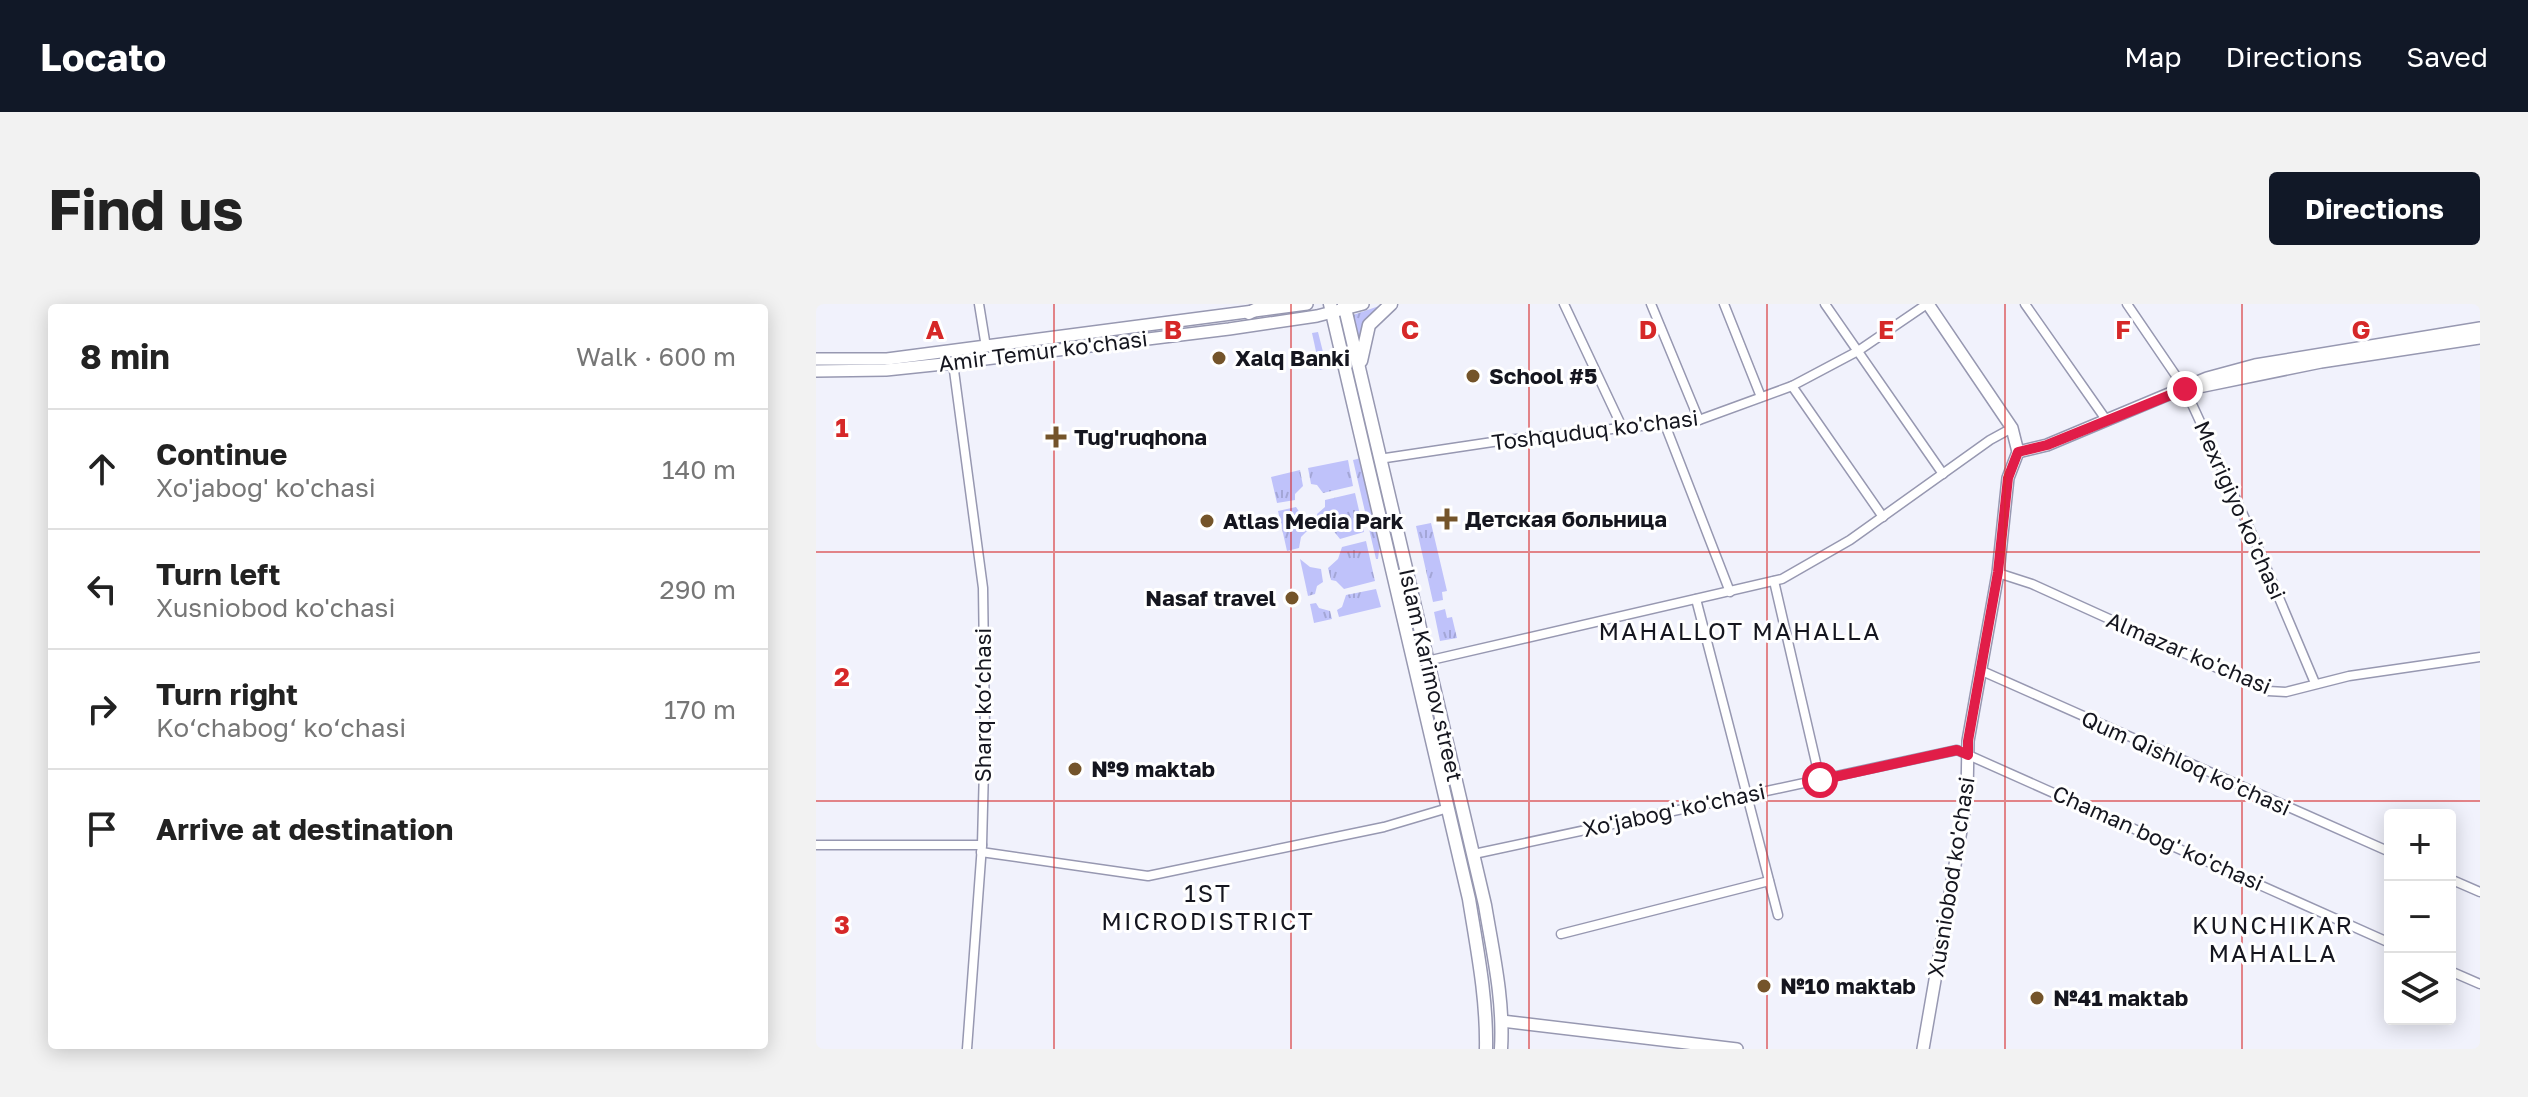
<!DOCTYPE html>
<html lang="en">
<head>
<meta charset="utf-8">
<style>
	body { margin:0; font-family:"Golos Text",sans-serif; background:#f2f2f2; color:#222 }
	.controls { position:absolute; right:24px; bottom:24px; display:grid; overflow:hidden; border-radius:8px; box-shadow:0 4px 20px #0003 }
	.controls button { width:72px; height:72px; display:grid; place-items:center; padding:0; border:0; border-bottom:2px solid #e0e0e0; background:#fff; color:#222; font:40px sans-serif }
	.stop { position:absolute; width:24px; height:24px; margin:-18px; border:6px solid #e11d48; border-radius:50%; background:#fff }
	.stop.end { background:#e11d48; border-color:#fff; box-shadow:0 2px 8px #0008 }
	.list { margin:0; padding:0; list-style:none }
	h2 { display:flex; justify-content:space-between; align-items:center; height:104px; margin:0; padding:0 32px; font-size:34px }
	h2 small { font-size:26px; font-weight:400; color:#767676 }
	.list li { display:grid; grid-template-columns:52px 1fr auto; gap:24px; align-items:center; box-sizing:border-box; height:120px; padding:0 32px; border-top:2px solid #e0e0e0 }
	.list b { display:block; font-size:30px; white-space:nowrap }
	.list p { margin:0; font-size:26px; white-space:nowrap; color:#767676 }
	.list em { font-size:26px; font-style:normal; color:#767676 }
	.icon { flex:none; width:44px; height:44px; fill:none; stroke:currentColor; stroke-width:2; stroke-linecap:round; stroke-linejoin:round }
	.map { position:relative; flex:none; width:1664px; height:745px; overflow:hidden; border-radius:8px }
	header { display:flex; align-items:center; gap:48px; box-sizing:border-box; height:112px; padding:0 40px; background:#111827; color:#fff }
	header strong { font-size:38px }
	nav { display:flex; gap:44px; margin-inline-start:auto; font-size:28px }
	.intro { display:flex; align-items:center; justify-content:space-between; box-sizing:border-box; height:192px; padding:0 48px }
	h1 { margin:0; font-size:56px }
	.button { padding:20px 36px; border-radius:8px; background:#111827; color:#fff; font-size:28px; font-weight:700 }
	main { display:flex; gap:48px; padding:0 48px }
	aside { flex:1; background:#fff; border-radius:8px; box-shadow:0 4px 20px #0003 }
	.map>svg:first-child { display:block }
	.grass { fill:url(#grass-tufts) }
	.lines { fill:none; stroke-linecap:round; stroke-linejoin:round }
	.street-casing { stroke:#9798b1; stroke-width:11 }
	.secondary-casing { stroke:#9798b1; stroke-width:14 }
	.primary-casing { stroke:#9798b1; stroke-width:15 }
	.street { stroke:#fff; stroke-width:8 }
	.secondary { stroke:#fff; stroke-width:11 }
	.primary { stroke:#fff; stroke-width:12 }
	.route { stroke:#e11d48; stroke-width:10 }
	.grid { fill:none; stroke:#d62828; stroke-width:2; stroke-opacity:0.55 }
	.poi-dot { fill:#74542a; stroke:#fff; stroke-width:3 }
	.labels { text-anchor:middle; stroke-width:6; stroke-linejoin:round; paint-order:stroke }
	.street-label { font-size:22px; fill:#15161f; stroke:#fff }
	.poi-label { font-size:22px; font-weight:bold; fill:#15161f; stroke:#fff; text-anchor:start }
	.neighbourhood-label { font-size:24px; letter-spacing:2px; fill:#15161f; stroke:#fff }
	.grid-label { font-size:26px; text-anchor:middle; font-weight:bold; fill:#d62828; stroke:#fff; stroke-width:6; stroke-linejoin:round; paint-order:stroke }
</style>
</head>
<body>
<header>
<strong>Locato</strong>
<nav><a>Map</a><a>Directions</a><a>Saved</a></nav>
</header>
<div class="intro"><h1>Find us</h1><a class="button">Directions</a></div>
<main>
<aside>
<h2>8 min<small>Walk · 600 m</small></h2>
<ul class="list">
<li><svg class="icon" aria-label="ahead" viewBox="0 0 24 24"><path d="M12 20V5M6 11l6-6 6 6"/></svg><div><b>Continue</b><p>Xo'jabog' ko'chasi</p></div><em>140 m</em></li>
<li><svg class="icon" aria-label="left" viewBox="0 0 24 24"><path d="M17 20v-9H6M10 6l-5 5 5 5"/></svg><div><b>Turn left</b><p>Xusniobod ko'chasi</p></div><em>290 m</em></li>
<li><svg class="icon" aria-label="right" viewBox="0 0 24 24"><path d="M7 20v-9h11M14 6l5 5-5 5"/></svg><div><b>Turn right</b><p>Ko‘chabog‘ ko‘chasi</p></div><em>170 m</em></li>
<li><svg class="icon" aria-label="arrive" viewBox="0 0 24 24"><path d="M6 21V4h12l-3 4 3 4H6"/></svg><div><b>Arrive at destination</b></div></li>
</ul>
</aside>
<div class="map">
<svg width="1664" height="745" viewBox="0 0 1664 745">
	<defs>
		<pattern id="grass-tufts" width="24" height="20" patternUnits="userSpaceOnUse" patternTransform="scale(2)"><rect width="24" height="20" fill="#bfc2fa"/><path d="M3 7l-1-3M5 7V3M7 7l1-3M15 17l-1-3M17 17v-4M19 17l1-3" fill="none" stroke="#a3a6d6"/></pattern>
	</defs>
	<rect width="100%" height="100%" fill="#f1f2fc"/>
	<g class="grass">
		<path d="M 566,1 L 544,39 L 537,11 Z"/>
		<path d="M 502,28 L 511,64 L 504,66 L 496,29 Z"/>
		<path d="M 545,154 L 564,239 L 562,255 L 560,255 L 537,156 Z"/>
		<path d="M 532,156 L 537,182 L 507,189 L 501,181 L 495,180 L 492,164 Z"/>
		<path d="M 484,166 L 487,182 L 479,190 L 479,196 L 461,199 L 455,173 Z"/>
		<path d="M 539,189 L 548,228 L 524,235 L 516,225 L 504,222 L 501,210 L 509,203 L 509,196 Z"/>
		<path d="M 480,203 L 484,209 L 492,212 L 495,223 L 485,233 L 483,244 L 471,247 L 462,207 Z"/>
		<path d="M 615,219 L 631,287 L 626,288 L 627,296 L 617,298 L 600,222 Z"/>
		<path d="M 550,237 L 559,277 L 528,285 L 520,277 L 515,276 L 512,264 L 522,255 L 526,243 Z"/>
		<path d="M 484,255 L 494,263 L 505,265 L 507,278 L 501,282 L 499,290 L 492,292 Z"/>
		<path d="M 560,285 L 565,303 L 523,313 L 521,306 L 526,303 L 530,291 Z"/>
		<path d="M 500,299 L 503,304 L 514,307 L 516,315 L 498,319 L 494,300 Z"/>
		<path d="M 629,305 L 631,314 L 636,313 L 641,334 L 624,337 L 618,308 Z"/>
	</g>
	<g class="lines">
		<g class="street-casing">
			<g id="street">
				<path d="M 163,0 L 170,43"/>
				<path d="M 748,0 L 806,123"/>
				<path d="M 835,0 L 883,116"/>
				<path d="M 908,0 L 945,93"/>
				<path d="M 1009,0 L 1127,170"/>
				<path d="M 1209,0 L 1291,117"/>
				<path d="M 1311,0 L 1369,85 L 1436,230 L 1499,379"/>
				<path d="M 137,59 L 167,284 L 169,425 L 166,541 L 151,745"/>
				<path d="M 976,82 L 1067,213"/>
				<path d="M 848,118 L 914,288"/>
				<path d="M 563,155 L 690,136 L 883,116 L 976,82 L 1042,47 L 1111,0"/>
				<path d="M 1182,269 L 1216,280 L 1452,387 L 1470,388 L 1533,372 L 1664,353"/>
				<path d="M 958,277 L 1004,476"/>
				<path d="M 880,295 L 962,611"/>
				<path d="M 611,357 L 966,275 L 1034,236 L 1174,136 L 1196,124"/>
				<path d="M 1166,367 L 1574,548"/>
				<path d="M 0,541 L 166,541"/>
				<path d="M 165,548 L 332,572 L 568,523 L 632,504"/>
				<path d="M 658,550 L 1141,446 L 1574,639"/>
				<path d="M 1634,575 L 1664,588"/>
				<path d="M 745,630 L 953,577"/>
				<path d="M 1634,667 L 1664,680"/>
			</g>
		</g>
		<g class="secondary-casing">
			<g id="secondary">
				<path d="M 0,55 L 71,55 L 491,0"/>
				<path d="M 0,67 L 70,66 L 137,59 L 413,25 L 501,12 L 547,0"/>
				<path d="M 1378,84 L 1505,58 L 1664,34"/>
				<path d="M 1202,148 L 1231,141 L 1391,74 L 1439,61 L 1664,24"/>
				<path d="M 686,717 L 921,745"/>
				<path d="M 1107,745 L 1151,492 L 1152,437 L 1182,269 L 1192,174 L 1202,148 L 1196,124 L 1112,0"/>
			</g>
		</g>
		<g class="primary-casing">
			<g id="primary">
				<path d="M 514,0 L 653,595 C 661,645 671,694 670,745"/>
				<path d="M 528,0 L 669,601 C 677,649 688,696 685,745"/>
				<path d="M 433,9 L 451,0"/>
				<path d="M 545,57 L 553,21 L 575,0"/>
			</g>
		</g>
		<use href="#street" class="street"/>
		<use href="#secondary" class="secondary"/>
		<use href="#primary" class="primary"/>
	</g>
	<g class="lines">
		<path class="route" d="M 1004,476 L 1141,446 L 1152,451 L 1152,437 L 1182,268 L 1192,174 L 1202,148 L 1231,141 L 1369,85"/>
	</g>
	<path class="grid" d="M 238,0 L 238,745M 475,0 L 475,745M 713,0 L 713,745M 951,0 L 951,745M 1189,0 L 1189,745M 1426,0 L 1426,745M 0,248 L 1664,248M 0,497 L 1664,497"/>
	<g class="poi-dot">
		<circle cx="403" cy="54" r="8"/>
		<circle cx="657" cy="72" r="8"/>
		<path d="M236 121h8v8h8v8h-8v8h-8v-8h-8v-8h8z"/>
		<path d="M627 203h8v8h8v8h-8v8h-8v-8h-8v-8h8z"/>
		<circle cx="391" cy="217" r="8"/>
		<circle cx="476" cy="294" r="8"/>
		<circle cx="259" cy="465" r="8"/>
		<circle cx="948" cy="682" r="8"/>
		<circle cx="1221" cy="694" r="8"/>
	</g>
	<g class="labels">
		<g class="street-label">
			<text transform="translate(227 47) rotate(-7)" y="8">Amir Temur ko'chasi</text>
			<text transform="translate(779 126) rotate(-7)" y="8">Toshquduq ko'chasi</text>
			<text transform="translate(1424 206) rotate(66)" y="8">Mexrigiyo ko'chasi</text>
			<text transform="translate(1373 349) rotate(23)" y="8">Almazar ko'chasi</text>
			<text transform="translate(615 371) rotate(77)" y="8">Islam Karimov street</text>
			<text transform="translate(167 401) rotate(-90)" y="8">Sharq ko‘chasi</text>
			<text transform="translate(1370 459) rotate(24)" y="8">Qum Qishloq ko'chasi</text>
			<text transform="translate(858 506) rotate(-12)" y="8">Xo'jabog' ko'chasi</text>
			<text transform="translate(1342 534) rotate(24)" y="8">Chaman bog' ko'chasi</text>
			<text transform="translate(1135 573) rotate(-81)" y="8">Xusniobod ko'chasi</text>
		</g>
		<g class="poi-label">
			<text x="419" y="62">Xalq Banki</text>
			<text x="673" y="80">School #5</text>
			<text x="258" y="141">Tug'ruqhona</text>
			<text x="649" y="223">Детская больница</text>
			<text x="407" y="225">Atlas Media Park</text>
			<text x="460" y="302" text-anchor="end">Nasaf travel</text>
			<text x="275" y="473">№9 maktab</text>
			<text x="964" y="690">№10 maktab</text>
			<text x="1237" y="702">№41 maktab</text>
		</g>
		<g class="neighbourhood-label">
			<text x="924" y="336">MAHALLOT MAHALLA</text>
			<text x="392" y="598">1ST<tspan x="392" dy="28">MICRODISTRICT</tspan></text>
			<text x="1457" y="630">KUNCHIKAR<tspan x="1457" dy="28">MAHALLA</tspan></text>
		</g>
	</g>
	<g class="grid-label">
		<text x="119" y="35">A</text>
		<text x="357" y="35">B</text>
		<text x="594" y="35">C</text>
		<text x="832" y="35">D</text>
		<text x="1070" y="35">E</text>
		<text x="1307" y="35">F</text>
		<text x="1545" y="35">G</text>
		<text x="26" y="133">1</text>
		<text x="26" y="382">2</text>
		<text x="26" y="630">3</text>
	</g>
</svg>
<div class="controls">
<button>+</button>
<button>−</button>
<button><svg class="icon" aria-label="layers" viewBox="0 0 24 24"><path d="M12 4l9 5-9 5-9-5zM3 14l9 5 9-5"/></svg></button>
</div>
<div class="stop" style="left:1004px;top:476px"></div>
<div class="stop end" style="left:1369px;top:85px"></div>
</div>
</main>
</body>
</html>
